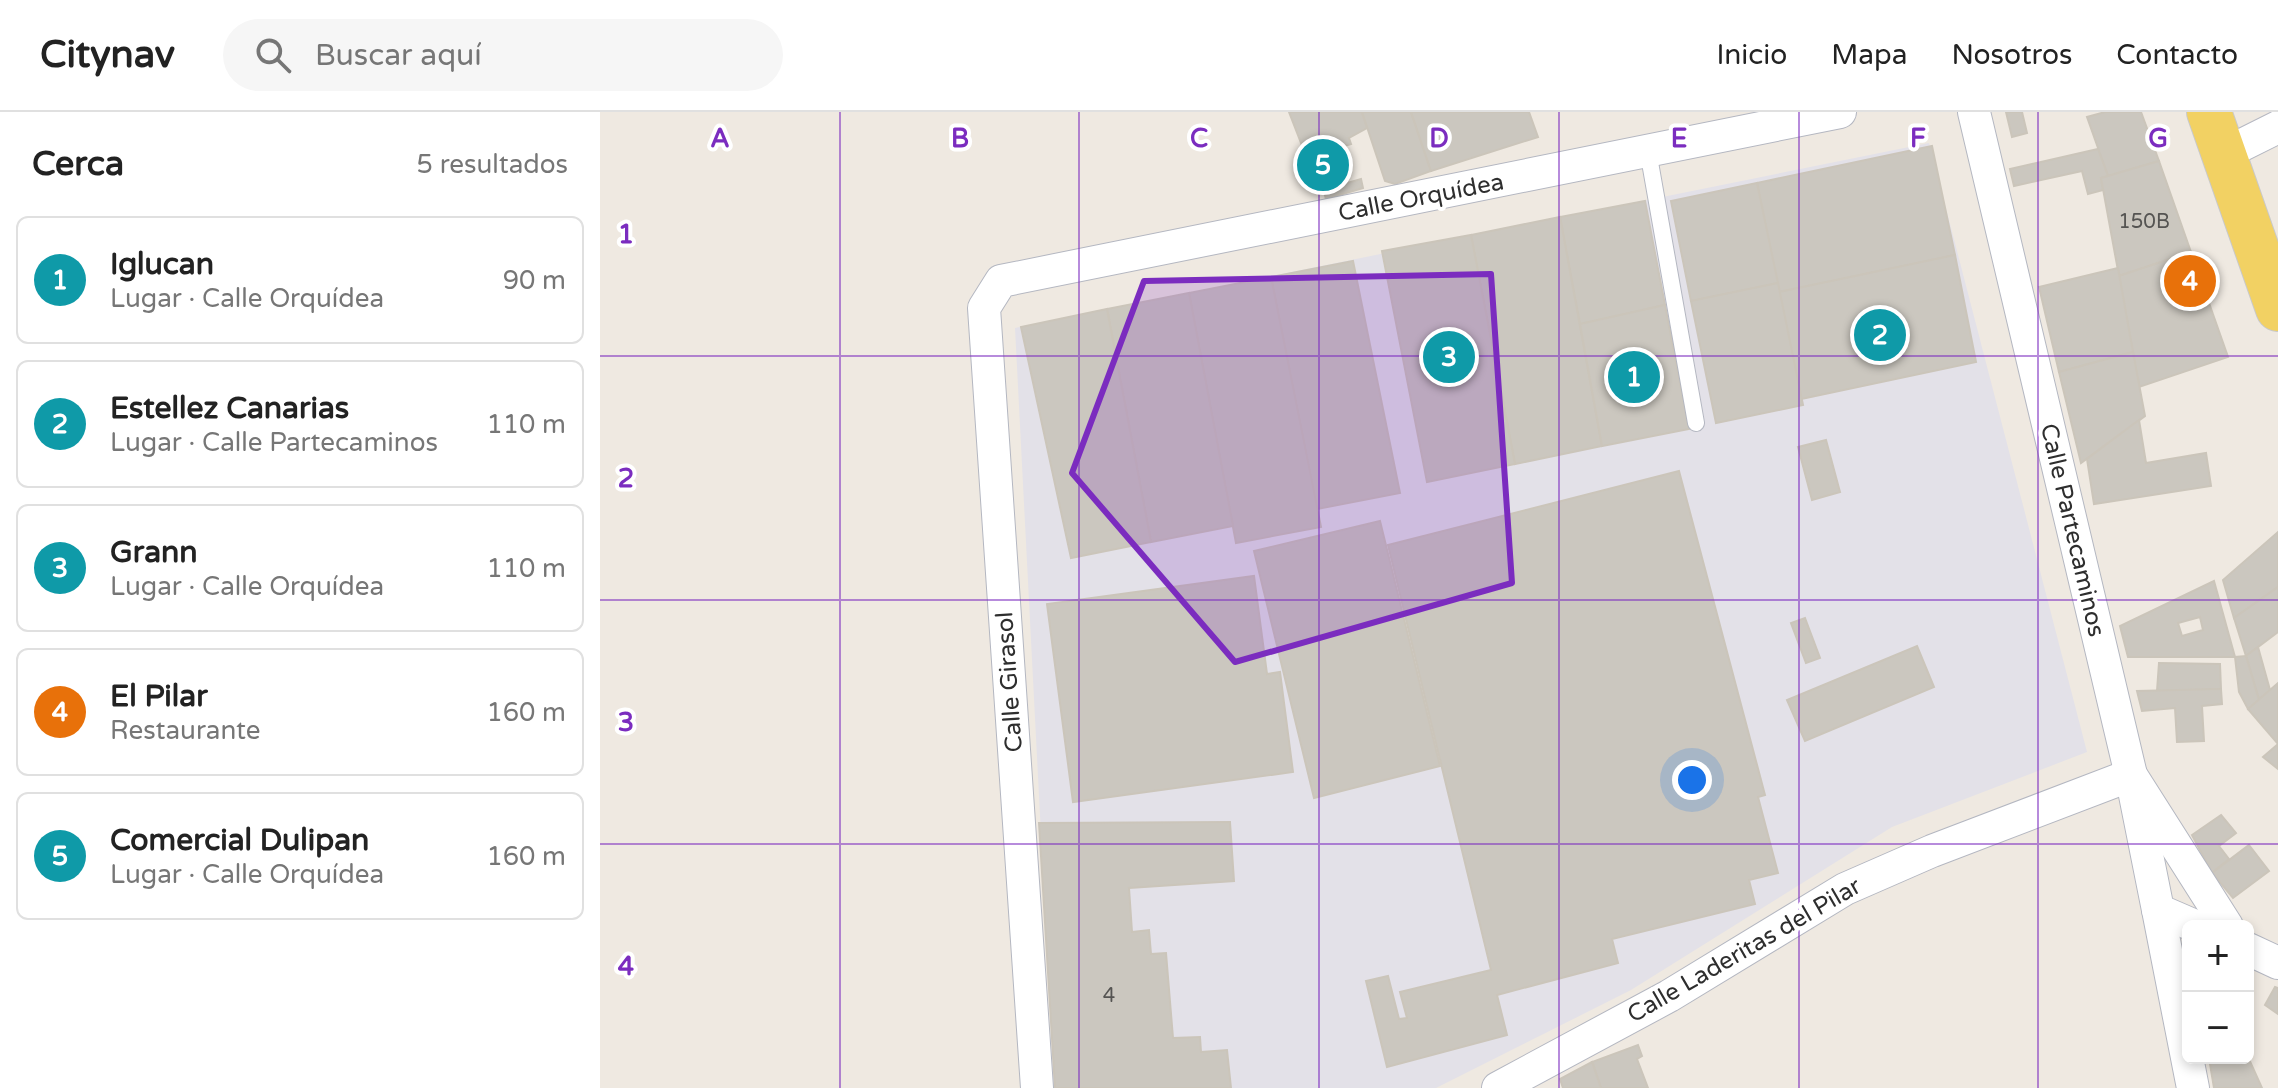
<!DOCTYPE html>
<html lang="es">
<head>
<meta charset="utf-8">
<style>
	body { margin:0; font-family:"Varela Round",sans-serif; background:#f6f6f6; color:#222 }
	.controls { position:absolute; right:24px; bottom:24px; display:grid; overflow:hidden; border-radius:12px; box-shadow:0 4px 12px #0003 }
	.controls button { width:72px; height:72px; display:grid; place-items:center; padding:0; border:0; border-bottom:2px solid #e0e0e0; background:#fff; color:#222; font:40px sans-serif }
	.you { position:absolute; left:1092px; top:668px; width:28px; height:28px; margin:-20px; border:6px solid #fff; border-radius:50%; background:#1a73e8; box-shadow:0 0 0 12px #1a73e833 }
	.badge { display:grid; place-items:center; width:52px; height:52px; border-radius:50%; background:#4264fb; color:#fff; font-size:26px; font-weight:700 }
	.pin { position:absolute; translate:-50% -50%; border:4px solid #fff; box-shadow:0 2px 8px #0006 }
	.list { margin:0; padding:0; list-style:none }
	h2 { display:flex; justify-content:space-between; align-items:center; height:104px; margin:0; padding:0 32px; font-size:34px }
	h2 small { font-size:26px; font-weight:400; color:#767676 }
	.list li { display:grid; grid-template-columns:52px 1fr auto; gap:24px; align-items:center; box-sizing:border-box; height:128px; margin:0 16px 16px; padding:0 16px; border:2px solid #e0e0e0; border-radius:12px }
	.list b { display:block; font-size:30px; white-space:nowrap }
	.list p { margin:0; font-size:26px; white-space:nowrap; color:#767676 }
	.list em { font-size:26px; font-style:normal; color:#767676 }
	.icon { flex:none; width:44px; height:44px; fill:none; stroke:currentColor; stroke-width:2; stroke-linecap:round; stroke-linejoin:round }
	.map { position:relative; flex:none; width:1678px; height:976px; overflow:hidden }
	header { display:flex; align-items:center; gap:48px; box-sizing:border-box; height:112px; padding:0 40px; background:#fff; border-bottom:2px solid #e0e0e0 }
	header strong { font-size:38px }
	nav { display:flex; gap:44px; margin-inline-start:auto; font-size:28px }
	.search { width:560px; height:72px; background:#f6f6f6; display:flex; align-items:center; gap:20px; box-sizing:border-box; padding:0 28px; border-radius:44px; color:#767676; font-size:30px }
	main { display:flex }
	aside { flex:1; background:#fff }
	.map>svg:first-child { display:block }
	.industrial { fill:#e3e1e8 }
	.building { fill:#cbc7bf; stroke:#cbc5ba; stroke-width:2; fill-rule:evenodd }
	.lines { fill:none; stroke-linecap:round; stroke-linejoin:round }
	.lane-casing { stroke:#b4b7c1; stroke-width:18 }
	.street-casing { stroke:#b4b7c1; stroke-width:34 }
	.primary-casing { stroke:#c9c9c9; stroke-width:46 }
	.lane { stroke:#fff; stroke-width:16 }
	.street { stroke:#fff; stroke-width:32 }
	.primary { stroke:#f2d163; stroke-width:44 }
	.marked { fill:#7b2cbf; fill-opacity:0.2; stroke:#7b2cbf; stroke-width:6; stroke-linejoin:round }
	.grid { fill:none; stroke:#7b2cbf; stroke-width:2; stroke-opacity:0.55 }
	.labels { text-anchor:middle; stroke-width:8; stroke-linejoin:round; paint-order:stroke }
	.number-label { font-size:20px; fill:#555452 }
	.street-label { font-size:24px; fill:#2e2e2e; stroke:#fff }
	.grid-label { font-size:26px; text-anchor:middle; font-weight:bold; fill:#7b2cbf; stroke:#fff; stroke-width:8; stroke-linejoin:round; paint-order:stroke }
</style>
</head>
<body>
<header>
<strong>Citynav</strong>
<div class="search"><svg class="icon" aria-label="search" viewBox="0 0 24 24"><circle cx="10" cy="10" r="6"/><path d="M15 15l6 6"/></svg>Buscar aquí</div>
<nav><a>Inicio</a><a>Mapa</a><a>Nosotros</a><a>Contacto</a></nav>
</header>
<main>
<aside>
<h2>Cerca<small>5 resultados</small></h2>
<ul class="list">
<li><span class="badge" style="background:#0f9aa8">1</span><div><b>Iglucan</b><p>Lugar · Calle Orquídea</p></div><em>90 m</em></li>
<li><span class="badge" style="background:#0f9aa8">2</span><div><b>Estellez Canarias</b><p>Lugar · Calle Partecaminos</p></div><em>110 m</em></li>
<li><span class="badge" style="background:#0f9aa8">3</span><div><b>Grann</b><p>Lugar · Calle Orquídea</p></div><em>110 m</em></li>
<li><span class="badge" style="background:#e8710a">4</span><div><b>El Pilar</b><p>Restaurante</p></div><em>160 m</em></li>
<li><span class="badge" style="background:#0f9aa8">5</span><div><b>Comercial Dulipan</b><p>Lugar · Calle Orquídea</p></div><em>160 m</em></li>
</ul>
</aside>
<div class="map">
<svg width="1678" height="976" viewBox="0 0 1678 976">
	<rect width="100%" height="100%" fill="#efe9e1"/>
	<path class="industrial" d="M 1329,31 L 1487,640 L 1292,715 L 1031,878 L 836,976 L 454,976 L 415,216 Z"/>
	<g class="building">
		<path d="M 689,0 L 762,0 L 767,16 L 749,26 L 751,32 L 727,39 L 737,74 L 761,67 L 763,76 L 726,87 L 711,34 L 703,36 Z"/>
		<path d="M 762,0 L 811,0 L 831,59 L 795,72 L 785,69 Z"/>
		<path d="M 811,0 L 929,0 L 938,25 L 831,59 Z"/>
		<path d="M 1406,0 L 1422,0 L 1427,21 L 1412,25 Z"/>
		<path d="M 1505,0 L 1541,0 L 1559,49 L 1508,64 L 1487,5 Z"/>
		<path d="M 1332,34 L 1355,143 L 1179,180 L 1157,71 Z"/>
		<path d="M 1498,37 L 1508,64 L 1501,66 L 1503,78 L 1488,82 L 1482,59 L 1414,74 L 1410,57 Z"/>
		<path d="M 1559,49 L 1591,140 L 1519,164 L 1501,66 Z"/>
		<path d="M 1157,71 L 1178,171 L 1091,189 L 1071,89 Z"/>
		<path d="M 1045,89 L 1065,193 L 980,212 L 960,105 Z"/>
		<path d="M 960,105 L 1002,334 L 915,352 L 871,123 Z"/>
		<path d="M 871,123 L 915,352 L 827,370 L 782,139 Z"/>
		<path d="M 1591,140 L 1628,245 L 1539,275 L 1519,164 Z"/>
		<path d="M 1355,143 L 1376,250 L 1201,287 L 1179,180 Z"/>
		<path d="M 753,149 L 800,381 L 717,397 L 671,165 Z"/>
		<path d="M 1518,156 L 1533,240 L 1459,260 L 1439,175 Z"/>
		<path d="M 671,165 L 721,415 L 636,431 L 589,181 Z"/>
		<path d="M 1178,171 L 1203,293 L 1116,311 L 1091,189 Z"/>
		<path d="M 589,181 L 633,414 L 551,430 L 507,197 Z"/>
		<path d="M 1065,193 L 1089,317 L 1002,334 L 980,212 Z"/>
		<path d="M 507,197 L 551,430 L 471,446 L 421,215 Z"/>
		<path d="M 1533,240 L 1545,304 L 1481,351 L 1459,260 Z"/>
		<path d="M 1539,308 L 1546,351 L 1606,341 L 1611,374 L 1494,392 L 1487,347 Z"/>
		<path d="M 1226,328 L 1240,380 L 1212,388 L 1198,335 Z"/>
		<path d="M 1079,359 L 1165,683 L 1158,685 L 1178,761 L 1149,768 L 1155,792 L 1012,827 L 1018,851 L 897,883 L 907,923 L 787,955 L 766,869 L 788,864 L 799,907 L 807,906 L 800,880 L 891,858 L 788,433 Z"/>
		<path d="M 780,409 L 840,654 L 714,686 L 654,439 Z"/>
		<path d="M 1678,420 L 1678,475 L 1634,506 L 1623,468 Z"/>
		<path d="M 654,464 L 667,562 L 680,560 L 693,660 L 473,690 L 447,492 Z"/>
		<path d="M 1614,469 L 1635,545 L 1528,545 L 1520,514 ZM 1600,505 L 1603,518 L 1582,524 L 1578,511 Z"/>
		<path d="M 1678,475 L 1678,520 L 1646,544 L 1634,506 Z"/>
		<path d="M 1205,506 L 1220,546 L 1206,551 L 1191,511 Z"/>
		<path d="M 1317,534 L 1334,575 L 1205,629 L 1187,588 Z"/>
		<path d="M 1658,535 L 1670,578 L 1659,588 L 1646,544 Z"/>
		<path d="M 1646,544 L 1659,588 L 1648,597 L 1639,580 L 1635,545 Z"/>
		<path d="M 1559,551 L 1620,552 L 1621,577 L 1557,579 Z"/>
		<path d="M 1678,571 L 1678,632 L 1648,597 Z"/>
		<path d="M 1621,577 L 1622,592 L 1602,594 L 1604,629 L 1577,630 L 1575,596 L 1542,599 L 1537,579 Z"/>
		<path d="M 1678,632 L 1678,657 L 1663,645 Z"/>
		<path d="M 1621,703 L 1636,721 L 1619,734 L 1629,747 L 1612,761 L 1592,723 Z"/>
		<path d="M 630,710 L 634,769 L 529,776 L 532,820 L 549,818 L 551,842 L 566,841 L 573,926 L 600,925 L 601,940 L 627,938 L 631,976 L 455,976 L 439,711 Z"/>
		<path d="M 1649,733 L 1669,759 L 1633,786 L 1612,761 Z"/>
		<path d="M 1675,875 L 1678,876 L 1678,902 L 1665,893 Z"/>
		<path d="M 1038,933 L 1042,944 L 1037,947 L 1048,976 L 1001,976 L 992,950 Z"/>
		<path d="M 1648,945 L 1662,976 L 1614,976 L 1609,946 Z"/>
		<path d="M 992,950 L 1001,976 L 963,976 L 960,967 Z"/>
	</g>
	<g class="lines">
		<g class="lane-casing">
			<path id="lane" d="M 1048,39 L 1096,311"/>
		</g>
		<g class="street-casing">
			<g id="street">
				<path d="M 1374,0 L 1531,663 L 1558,798 L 1595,814"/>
				<path d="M 1622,43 L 1678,15"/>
				<path d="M 1558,798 L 1593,976"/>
				<path d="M 1648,837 L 1678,851"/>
				<path d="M 437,976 L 384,196 L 401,169 L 1240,0"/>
				<path d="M 898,976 L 1069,884 L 1245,777 L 1332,739 L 1531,663 L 1627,814"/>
			</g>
		</g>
		<g class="primary-casing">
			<path id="primary" d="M 1609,0 L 1678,197"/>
		</g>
		<use href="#lane" class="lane"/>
		<use href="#street" class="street"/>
		<use href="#primary" class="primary"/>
	</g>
	<path class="marked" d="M 891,162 L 912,471 L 635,550 L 472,361 L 544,169 Z"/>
	<path class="grid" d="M 240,0 L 240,976M 479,0 L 479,976M 719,0 L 719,976M 959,0 L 959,976M 1199,0 L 1199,976M 1438,0 L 1438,976M 0,244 L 1678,244M 0,488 L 1678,488M 0,732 L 1678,732"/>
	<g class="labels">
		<g class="number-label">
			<text x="1544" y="116">150B</text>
			<text x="509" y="890">4</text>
		</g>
		<g class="street-label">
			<text transform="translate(821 85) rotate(-11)" y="8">Calle Orquídea</text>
			<text transform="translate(1473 418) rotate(77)" y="8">Calle Partecaminos</text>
			<text transform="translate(409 570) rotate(-94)" y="8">Calle Girasol</text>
			<text transform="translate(1144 838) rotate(-30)" y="8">Calle Laderitas del Pilar</text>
		</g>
	</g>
	<g class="grid-label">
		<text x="120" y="35">A</text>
		<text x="360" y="35">B</text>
		<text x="599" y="35">C</text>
		<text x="839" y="35">D</text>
		<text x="1079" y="35">E</text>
		<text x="1318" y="35">F</text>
		<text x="1558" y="35">G</text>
		<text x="26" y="131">1</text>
		<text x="26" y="375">2</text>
		<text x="26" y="619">3</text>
		<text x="26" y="863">4</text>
	</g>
</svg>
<div class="controls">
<button>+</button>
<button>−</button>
</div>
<div class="you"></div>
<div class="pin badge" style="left:1034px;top:265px;background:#0f9aa8">1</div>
<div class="pin badge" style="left:1280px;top:223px;background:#0f9aa8">2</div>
<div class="pin badge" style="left:849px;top:245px;background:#0f9aa8">3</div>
<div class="pin badge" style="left:1590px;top:169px;background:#e8710a">4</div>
<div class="pin badge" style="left:723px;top:53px;background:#0f9aa8">5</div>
</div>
</main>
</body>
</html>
